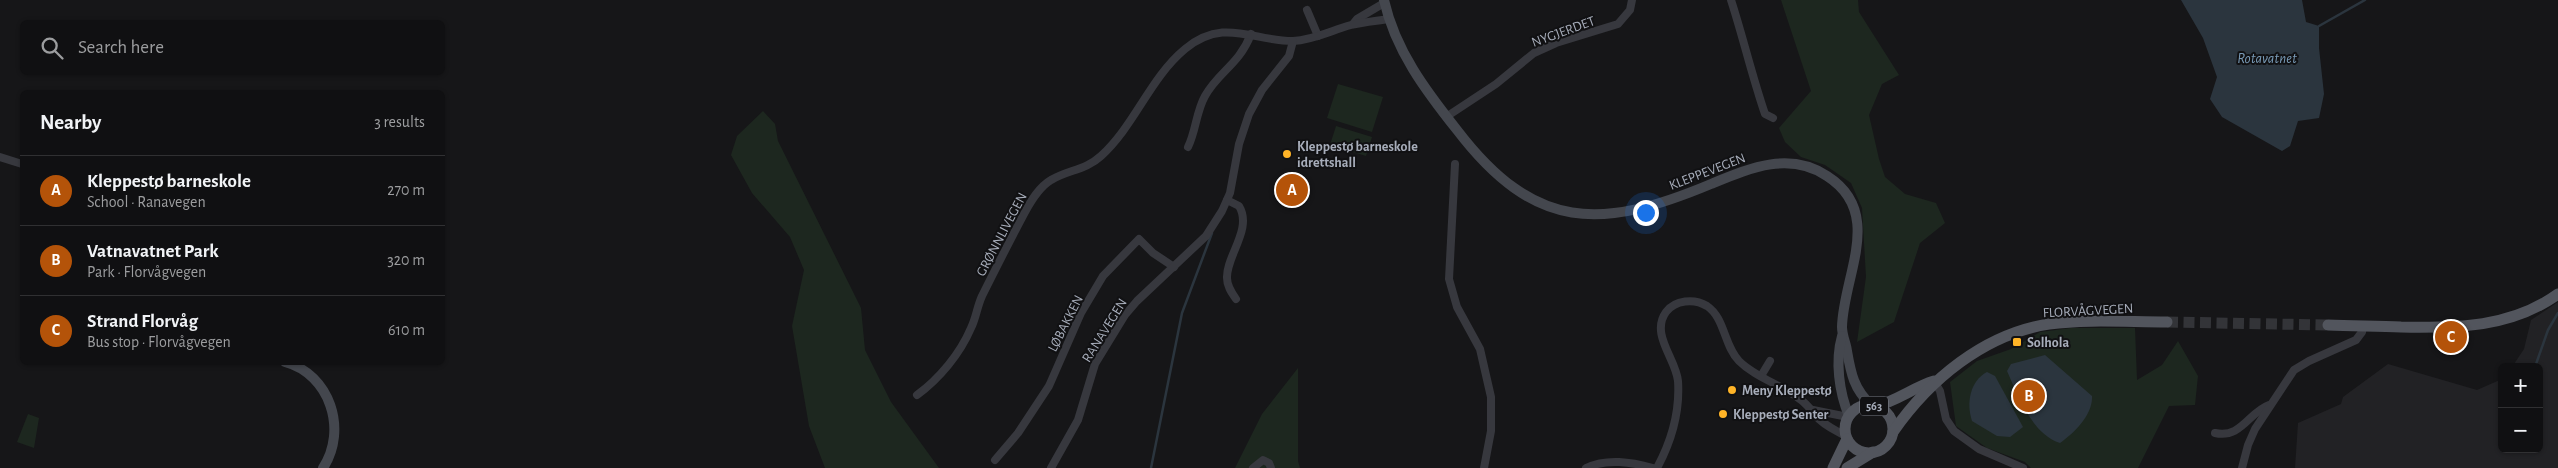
<!DOCTYPE html>
<html lang="en">
<head>
<meta charset="utf-8">
<style>
	body { margin:0; font-family:"Alegreya Sans",sans-serif; background:#19191b; color:#f1f3f6 }
	.controls { position:absolute; right:15px; bottom:15px; display:grid; overflow:hidden; border-radius:8px; box-shadow:0 1px 4px #0004 }
	.controls button { width:45px; height:45px; display:grid; place-items:center; padding:0; border:0; border-bottom:1px solid #303032; background:#101012; color:#f1f3f6; font:25px sans-serif }
	.you { position:absolute; left:1645px; top:212px; width:18px; height:18px; margin:-12px; border:4px solid #fff; border-radius:50%; background:#1a73e8; box-shadow:0 0 0 8px #1a73e833 }
	.badge { display:grid; place-items:center; width:32px; height:32px; border-radius:50%; background:#b45309; color:#fff; font-size:16px; font-weight:700 }
	.pin { position:absolute; translate:-50% -50%; border:2px solid #fff; box-shadow:0 1px 5px #0006 }
	.list { margin:0; padding:0; list-style:none }
	h2 { display:flex; justify-content:space-between; align-items:center; height:65px; margin:0; padding:0 20px; font-size:21px }
	h2 small { font-size:16px; font-weight:400; color:#9c9d9f }
	.list li { display:grid; grid-template-columns:32px 1fr auto; gap:15px; align-items:center; box-sizing:border-box; height:70px; padding:0 20px; border-top:1px solid #303032 }
	.list b { display:block; font-size:19px; white-space:nowrap }
	.list p { margin:0; font-size:16px; white-space:nowrap; color:#9c9d9f }
	.list em { font-size:16px; font-style:normal; color:#9c9d9f }
	.icon { flex:none; width:28px; height:28px; fill:none; stroke:currentColor; stroke-width:2; stroke-linecap:round; stroke-linejoin:round }
	.map { position:relative; flex:none; width:2558px; height:468px; overflow:hidden }
	.search { position:absolute; background:#101012; box-shadow:0 1px 4px #0004; left:20px; top:20px; width:425px; height:55px; display:flex; align-items:center; gap:12px; box-sizing:border-box; padding:0 18px; border-radius:8px; color:#9c9d9f; font-size:19px }
	.panel { position:absolute; background:#101012; box-shadow:0 1px 4px #0004; left:20px; top:90px; width:425px; height:275px; border-radius:8px }
	.map>svg:first-child { display:block }
	.built { fill:#222225 }
	.green { fill:#1d271f }
	.water { fill:#2b353e }
	.lines { fill:none; stroke-linecap:round; stroke-linejoin:round }
	.stream { stroke:#2b353e; stroke-width:2.5 }
	.primary-tunnel { stroke:#333438; stroke-width:11; stroke-dasharray:11 5.5; stroke-linecap:butt }
	.street { stroke:#37383e; stroke-width:8 }
	.secondary { stroke:#44474e; stroke-width:10 }
	.primary { stroke:#52555d; stroke-width:11 }
	.poi-dot { fill:#ffb427; stroke:#111113; stroke-width:2 }
	.labels { text-anchor:middle; stroke-width:4; stroke-linejoin:round; paint-order:stroke }
	.shield { fill:#111113; stroke:#7a7e88; stroke-width:1 }
	.shield-label { font-size:12px; font-weight:bold; fill:#a7adba }
	.street-label { font-size:14px; fill:#a7adba; stroke:#111113 }
	.poi-label { font-size:14px; font-weight:bold; fill:#a7adba; stroke:#111113; text-anchor:start }
	.water-label { font-size:15px; font-style:italic; fill:#7a9cb8; stroke:#111113 }
</style>
</head>
<body>
<div class="map">
<svg width="2558" height="468" viewBox="0 0 2558 468">
	<rect width="100%" height="100%" fill="#161618"/>
	<path class="built" d="M 2558,302 L 2558,468 L 2295,468 L 2298,423 L 2341,404 L 2343,397 L 2388,364 L 2477,390 L 2502,379 L 2502,449 L 2539,449 L 2539,367 L 2512,367 L 2524,349 L 2531,320 Z"/>
	<g class="green">
		<path d="M 1781,0 L 1858,0 L 1859,12 L 1899,75 L 1882,84 L 1869,115 L 1879,159 L 1885,177 L 1905,194 L 1936,203 L 1945,223 L 1920,243 L 1894,322 L 1857,342 L 1866,277 L 1862,208 L 1851,183 L 1825,165 L 1801,157 L 1785,142 L 1779,128 L 1811,91 Z"/>
		<path d="M 1338,84 L 1383,97 L 1372,132 L 1327,118 Z"/>
		<path d="M 763,111 L 775,124 L 778,141 L 861,308 L 865,350 L 891,402 L 939,468 L 825,468 L 809,426 L 792,326 L 804,270 L 790,237 L 752,193 L 731,155 L 737,136 Z"/>
		<path d="M 1336,126 L 1372,137 L 1366,156 L 1330,145 Z"/>
		<path d="M 2071,328 L 2135,328 L 2137,380 L 2162,365 L 2178,341 L 2198,376 L 2195,405 L 2169,406 L 2138,468 L 2031,468 L 2025,462 L 1987,448 L 1956,426 L 1950,382 L 1977,361 L 2011,349 L 2040,332 Z"/>
		<path d="M 1298,368 L 1298,461 L 1300,468 L 1235,468 L 1262,414 Z"/>
		<path d="M 28,414 L 39,418 L 34,448 L 17,442 Z"/>
	</g>
	<g class="water">
		<path d="M 2181,0 L 2302,0 L 2306,22 L 2319,26 L 2319,48 L 2324,94 L 2319,118 L 2298,121 L 2290,146 L 2282,151 L 2222,117 L 2210,99 L 2217,77 L 2203,38 Z"/>
		<path d="M 2045,355 L 2092,396 C 2093,415 2074,433 2060,443 C 2032,434 2018,396 2007,371 L 2011,364 Z"/>
		<path d="M 1987,372 L 1995,376 L 2023,427 L 2010,437 L 1997,436 L 1972,421 C 1966,403 1970,381 1987,372 Z"/>
	</g>
	<g class="lines">
		<g class="stream">
			<path d="M 2319,26 L 2365,0"/>
			<path d="M 2535,367 L 2548,330 L 2558,313"/>
			<path d="M 2501,425 L 2502,425"/>
			<path d="M 1151,468 L 1182,313 L 1212,233"/>
		</g>
		<path class="primary-tunnel" d="M 2167,322 L 2328,325"/>
		<g class="street">
			<path d="M 1731,0 C 1743,37 1752,76 1765,114 L 1773,118"/>
			<path d="M 1307,10 L 1318,36"/>
			<path d="M 1353,24 L 1357,19 L 1384,3"/>
			<path d="M 1446,117 L 1496,84 L 1534,53 L 1556,43 L 1618,24 L 1630,10 L 1632,0"/>
			<path d="M 1188,147 C 1196,131 1196,112 1205,96 C 1219,71 1239,65 1251,34"/>
			<path d="M 0,157 L 22,164"/>
			<path d="M 1455,164 L 1449,279 L 1457,307 L 1480,349 L 1491,397 L 1491,431 L 1484,468"/>
			<path d="M 1227,200 L 1239,206 C 1253,229 1226,256 1227,278 C 1227,286 1231,292 1236,299"/>
			<path d="M 1761,376 L 1770,361"/>
			<path d="M 1934,381 L 1940,391 L 1946,419 L 1954,431 L 1979,449 L 2023,468"/>
			<path d="M 917,395 C 939,379 960,354 971,328 C 976,318 977,307 982,296 C 996,268 1010,240 1025,212 C 1031,201 1039,187 1051,180 C 1067,170 1086,170 1101,156 C 1135,125 1150,78 1185,49 C 1224,17 1252,41 1293,41 C 1314,40 1332,30 1351,25 C 1363,22 1376,21 1389,19"/>
			<path d="M 1813,410 L 1848,417"/>
			<path d="M 2215,433 C 2241,439 2249,412 2269,405"/>
			<path d="M 995,460 L 1018,433 L 1049,386 L 1081,313 L 1103,276 L 1139,239 L 1153,253 L 1174,267"/>
			<path d="M 1051,468 L 1078,420 L 1095,364 L 1125,315 L 1137,301 L 1206,236 L 1222,211 L 1230,193 L 1239,144 L 1249,114 L 1262,90 L 1289,56 L 1293,41"/>
			<path d="M 1253,468 L 1263,460 L 1269,463 L 1271,468"/>
			<path d="M 1586,468 C 1607,458 1631,462 1653,468"/>
			<path d="M 1657,468 C 1671,442 1680,411 1678,381 C 1676,359 1650,334 1666,312 C 1675,300 1694,298 1707,306 C 1725,318 1724,346 1739,361 C 1755,377 1779,384 1797,397 C 1805,402 1810,408 1816,416 C 1823,425 1837,431 1847,437"/>
			<path d="M 2242,468 L 2248,445 L 2255,429 L 2294,370 L 2309,361 L 2356,340 L 2362,332 L 2363,326"/>
		</g>
		<g class="secondary">
			<path d="M 1384,0 C 1395,50 1426,91 1457,130 C 1535,232 1601,230 1711,184 C 1750,168 1789,151 1827,176 C 1885,213 1843,276 1842,327 C 1842,336 1846,343 1847,351 C 1851,374 1854,389 1871,405"/>
			<path d="M 1842,336 C 1835,361 1839,392 1849,416"/>
			<path d="M 285,362 C 330,374 348,430 323,468"/>
		</g>
		<g class="primary">
			<path d="M 2328,325 C 2353,326 2377,326 2401,327 C 2457,328 2511,328 2558,294"/>
			<circle cx="1869" cy="429" r="24"/>
			<path d="M 1876,406 C 1897,401 1914,387 1934,381"/>
			<path d="M 1893,432 C 1929,380 1984,334 2049,324 C 2087,319 2128,322 2167,322"/>
			<path d="M 1833,468 L 1847,439"/>
			<path d="M 1847,468 L 1873,452"/>
		</g>
	</g>
	<g class="poi-dot">
		<circle cx="1287" cy="154" r="5"/>
		<rect x="2012" y="337" width="10" height="10" rx="2.5"/>
		<circle cx="1732" cy="390" r="5"/>
		<circle cx="1723" cy="414" r="5"/>
	</g>
	<g class="labels">
		<rect class="shield" x="1860" y="396.5" width="28" height="19" rx="4"/>
		<g class="shield-label">
			<text x="1874" y="410">563</text>
		</g>
		<g class="street-label">
			<text transform="translate(1563 31) rotate(-20)" y="5">NYGJERDET</text>
			<text transform="translate(1707 171) rotate(-21)" y="5">KLEPPEVEGEN</text>
			<text transform="translate(1001 234) rotate(-62)" y="5">GRØNNLIVEGEN</text>
			<text transform="translate(2088 310) rotate(-3)" y="5">FLORVÅGVEGEN</text>
			<text transform="translate(1065 323) rotate(-63)" y="5">LØBAKKEN</text>
			<text transform="translate(1104 330) rotate(-58)" y="5">RANAVEGEN</text>
		</g>
		<g class="poi-label">
			<text x="1297" y="151">Kleppestø barneskole<tspan x="1297" dy="16">idrettshall</tspan></text>
			<text x="2027" y="347">Solhola</text>
			<text x="1742" y="395">Meny Kleppestø</text>
			<text x="1733" y="419">Kleppestø Senter</text>
		</g>
		<g class="water-label">
			<text x="2267" y="63">Rotavatnet</text>
		</g>
	</g>
</svg>
<div class="controls">
<button>+</button>
<button>−</button>
</div>
<div class="you"></div>
<div class="pin badge" style="left:1292px;top:190px">A</div>
<div class="pin badge" style="left:2029px;top:396px">B</div>
<div class="pin badge" style="left:2451px;top:337px">C</div>
<div class="search"><svg class="icon" aria-label="search" viewBox="0 0 24 24"><circle cx="10" cy="10" r="6"/><path d="M15 15l6 6"/></svg>Search here</div>
<section class="panel">
<h2>Nearby<small>3 results</small></h2>
<ul class="list">
<li><span class="badge">A</span><div><b>Kleppestø barneskole</b><p>School · Ranavegen</p></div><em>270 m</em></li>
<li><span class="badge">B</span><div><b>Vatnavatnet Park</b><p>Park · Florvågvegen</p></div><em>320 m</em></li>
<li><span class="badge">C</span><div><b>Strand Florvåg</b><p>Bus stop · Florvågvegen</p></div><em>610 m</em></li>
</ul>
</section>
</div>
</body>
</html>
